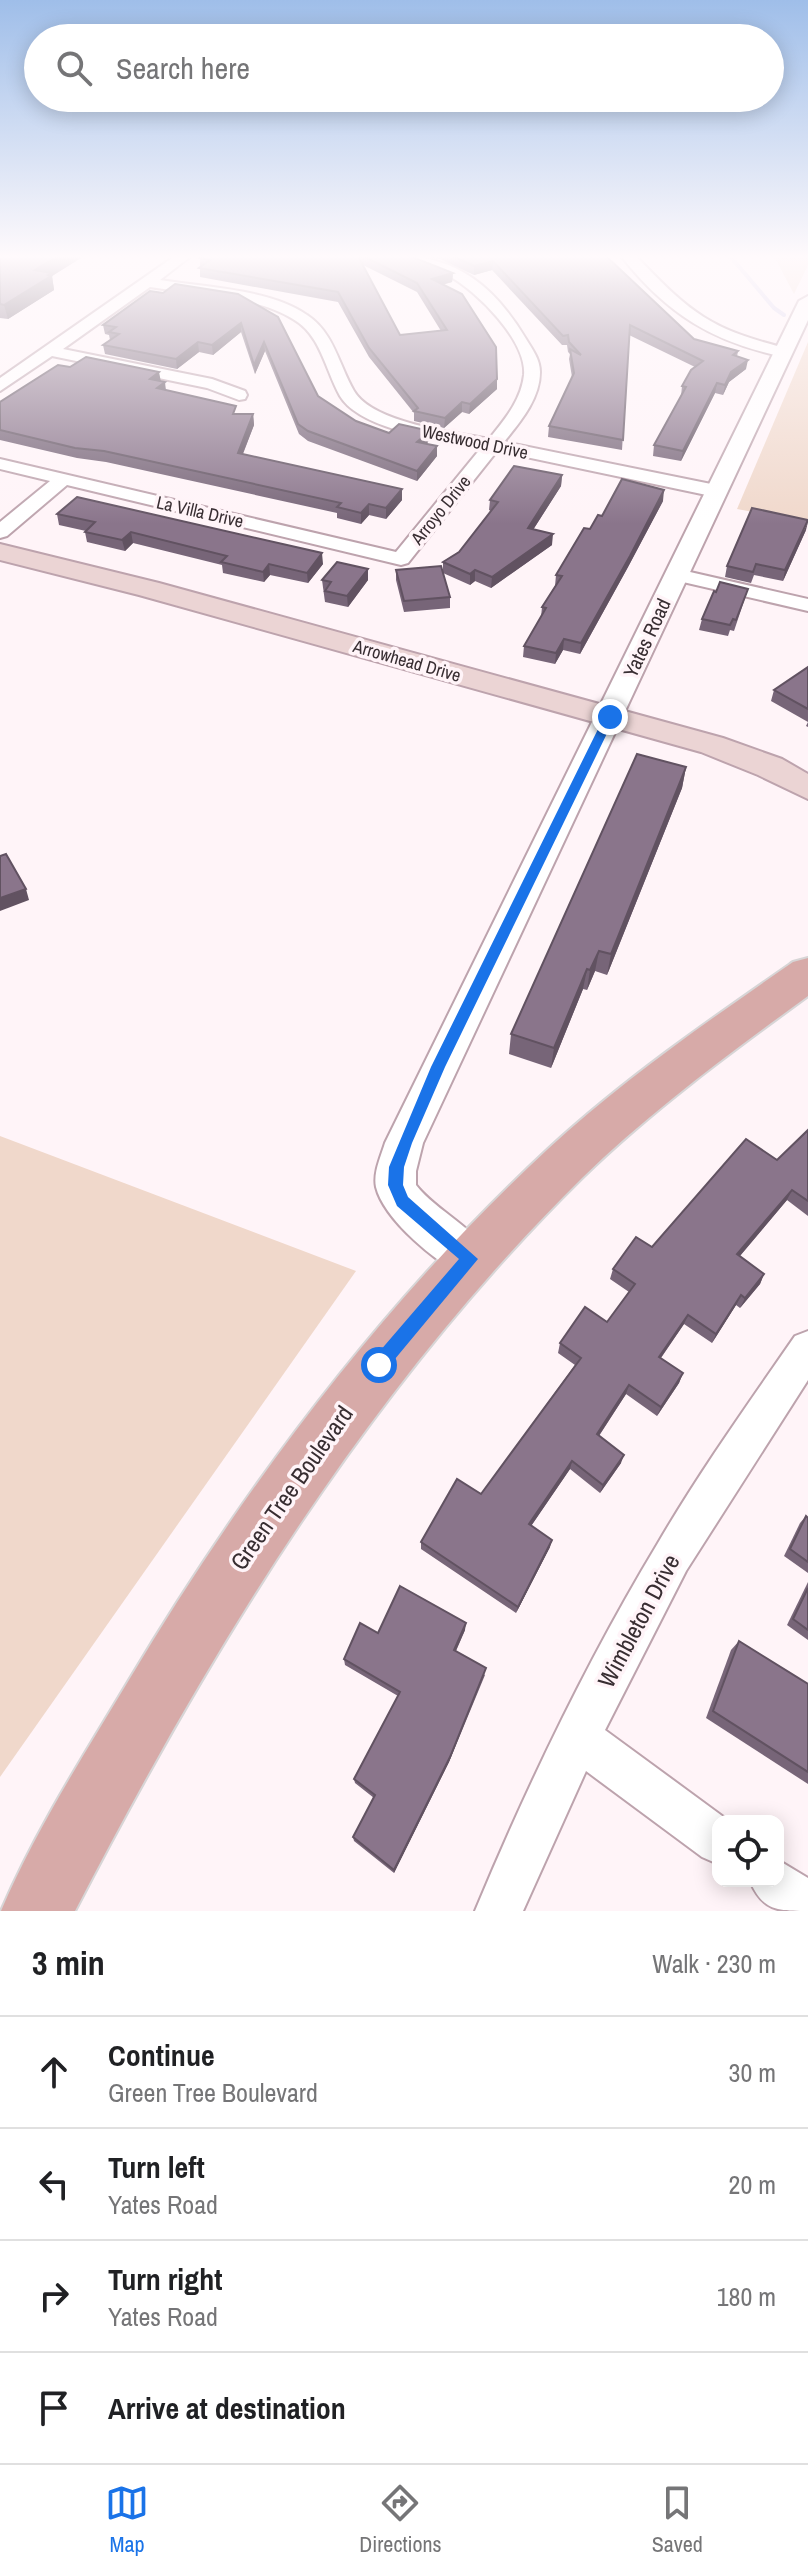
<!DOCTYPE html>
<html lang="en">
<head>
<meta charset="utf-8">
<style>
	body { margin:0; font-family:"Archivo Narrow",sans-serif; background:#f6f6f6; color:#202124 }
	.controls { position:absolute; right:24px; bottom:24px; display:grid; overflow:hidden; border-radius:16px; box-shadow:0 4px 20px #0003 }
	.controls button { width:72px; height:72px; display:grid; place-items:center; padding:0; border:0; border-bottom:2px solid #e0e0e0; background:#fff; color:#202124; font:40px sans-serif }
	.stop { position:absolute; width:24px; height:24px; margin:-18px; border:6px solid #1a73e8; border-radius:50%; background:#fff }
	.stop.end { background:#1a73e8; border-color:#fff; box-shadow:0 2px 8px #0008 }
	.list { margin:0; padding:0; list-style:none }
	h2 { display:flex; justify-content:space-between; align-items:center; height:104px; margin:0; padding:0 32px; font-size:34px }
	h2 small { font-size:26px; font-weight:400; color:#757577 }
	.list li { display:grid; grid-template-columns:52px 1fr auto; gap:24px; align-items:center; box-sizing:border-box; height:112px; padding:0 32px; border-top:2px solid #e0e0e0 }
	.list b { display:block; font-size:30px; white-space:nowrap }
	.list p { margin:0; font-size:26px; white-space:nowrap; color:#757577 }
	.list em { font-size:26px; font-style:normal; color:#757577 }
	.icon { flex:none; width:44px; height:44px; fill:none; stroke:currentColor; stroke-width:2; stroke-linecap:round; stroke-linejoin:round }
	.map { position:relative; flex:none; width:808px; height:1911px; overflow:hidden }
	.search { position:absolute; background:#fff; box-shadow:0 4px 20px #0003; left:24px; right:24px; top:24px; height:88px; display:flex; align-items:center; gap:20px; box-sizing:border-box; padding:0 28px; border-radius:44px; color:#757577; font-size:30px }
	.sheet { height:552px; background:#fff }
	nav { display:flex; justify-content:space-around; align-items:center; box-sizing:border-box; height:112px; border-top:2px solid #e0e0e0; background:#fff; font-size:22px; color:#757577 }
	nav a { display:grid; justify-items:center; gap:4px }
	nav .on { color:#1a73e8 }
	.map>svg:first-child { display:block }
	.green { fill:#f0d8cb }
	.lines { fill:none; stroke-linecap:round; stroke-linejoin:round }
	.stream { stroke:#d3cdeb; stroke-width:4 }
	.minor-casing { stroke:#bda3ad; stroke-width:4 }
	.tertiary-casing { stroke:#bda3ad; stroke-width:4 }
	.secondary-casing { stroke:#bda3ad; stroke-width:4 }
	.primary-casing { stroke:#d7d5d6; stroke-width:4 }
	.minor { fill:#fff; fill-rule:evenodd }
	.tertiary { fill:#fff; fill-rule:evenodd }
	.secondary { fill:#ebd4d4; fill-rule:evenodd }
	.primary { fill:#d7aaa8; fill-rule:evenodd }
	.wall { fill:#776578; fill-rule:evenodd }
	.shaded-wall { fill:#615261 }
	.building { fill:#8a758b; stroke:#615261; stroke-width:2 }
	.route { fill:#1a73e8 }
	.labels { text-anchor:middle; stroke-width:7; stroke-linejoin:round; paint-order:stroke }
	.far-street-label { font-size:18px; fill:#382e32; stroke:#fff4f8 }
	.street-label { font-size:20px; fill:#382e32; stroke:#fff4f8 }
	.near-street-label { font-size:24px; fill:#382e32; stroke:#fff4f8 }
</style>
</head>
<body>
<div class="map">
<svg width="808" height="1911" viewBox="0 0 808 1911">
	<rect width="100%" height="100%" fill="#fff4f8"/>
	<g class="green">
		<path d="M 774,256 L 808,256 L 808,265 L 794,294 Z"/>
		<path d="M 808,342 L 808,522 L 737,509 Z"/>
		<path d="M 0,1136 L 356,1271 L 0,1777 Z"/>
	</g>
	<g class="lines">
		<path class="stream" d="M 730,256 L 774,308 L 784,315"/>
		<g class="minor-casing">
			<g id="minor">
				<path d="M 175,256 L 191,256 L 160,280 C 203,287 271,289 307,315 C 334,333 338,363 354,391 C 373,423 453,432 489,439 C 504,420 521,401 524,375 C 527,341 477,291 449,276 C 434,268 411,266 398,256 C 459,256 496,289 526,339 C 532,349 540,359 540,372 C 540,399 520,422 504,442 L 716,485 L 725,491 L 716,497 L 497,451 L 408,563 L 401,565 L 67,485 L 7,536 L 0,538 L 0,522 L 50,481 L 0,469 L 0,459 L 396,552 L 481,448 C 444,441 360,430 340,396 C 325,369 321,335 293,319 C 256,296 193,294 150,287 L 63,349 L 212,379 L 245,391 L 247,395 L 245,399 L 239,400 L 207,388 L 52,356 L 0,391 L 0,378 Z"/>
				<path d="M 621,256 L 636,256 C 691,314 711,330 790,349 L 792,352 L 784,357 C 712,342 667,314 621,256 Z"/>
				<path d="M 677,569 L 808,599 L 808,611 L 670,579 L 667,575 Z"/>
				<path d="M 808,1331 L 808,1380 L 686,1571 L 605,1730 L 729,1821 L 718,1821 L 718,1864 L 702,1857 L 586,1771 L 523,1911 L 475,1911 C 527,1786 588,1659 658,1543 C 700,1471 748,1404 795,1336 Z"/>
				<path d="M 778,1860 L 808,1878 L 808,1911 C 777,1911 763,1911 750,1881 L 778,1881 Z"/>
			</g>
		</g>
		<g class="tertiary-casing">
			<path id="tertiary" d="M 808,296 L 808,320 L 423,1143 L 416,1171 L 416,1185 C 437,1212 477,1228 491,1259 L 485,1272 L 470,1278 C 439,1266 384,1220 376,1187 C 373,1173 381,1156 385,1143 L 799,301 Z"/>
		</g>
		<g class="secondary-casing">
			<path id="secondary" d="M 0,544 L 159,583 L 723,738 L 782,759 L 808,774 L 808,799 L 758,775 L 701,752 L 139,595 L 0,560 Z"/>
		</g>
		<g class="primary-casing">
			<path id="primary" d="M 808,958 L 808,996 C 730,1053 652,1110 582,1178 C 368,1389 212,1646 75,1911 L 1,1911 C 35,1831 84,1755 129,1680 C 245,1486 382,1303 548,1149 C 624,1079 708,1021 793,962 Z"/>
		</g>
		<use href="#minor" class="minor"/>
		<use href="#tertiary" class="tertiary"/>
		<use href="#secondary" class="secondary"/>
		<use href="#primary" class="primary"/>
	</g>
	<g class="wall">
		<path d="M 0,256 L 84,256 L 52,276 L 54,290 L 8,319 L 0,318 Z"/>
		<path d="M 203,256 L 410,256 L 453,273 L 452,282 L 443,284 L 497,389 L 469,414 L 462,412 L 444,428 L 414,421 L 414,413 L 369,357 L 338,302 L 200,277 L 200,258 ZM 363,265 L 417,292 L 441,331 L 400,335 Z"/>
		<path d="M 414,256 L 606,256 L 694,339 L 738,351 L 737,357 L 746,369 L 729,382 L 723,395 L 715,393 L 681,461 L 653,456 L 654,445 L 681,396 L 682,386 L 695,367 L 629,335 L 622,450 L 548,437 L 549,426 L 572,377 L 569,359 L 570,354 L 568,352 L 567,345 L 562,345 L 492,270 L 474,275 L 440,259 Z"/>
		<path d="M 163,293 L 238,294 L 318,396 L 356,421 L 389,433 L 429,441 L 426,444 L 437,456 L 417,481 L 308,441 L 299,434 L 265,351 L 255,374 L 241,332 L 213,355 L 199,352 L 177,369 L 105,354 L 103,345 L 110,340 L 109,335 L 105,334 L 103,325 Z"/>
		<path d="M 70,367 L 161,381 L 166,390 L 237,414 L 253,414 L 254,425 L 243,454 L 402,500 L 386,519 L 369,515 L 361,524 L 337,518 L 337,513 L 106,462 L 77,458 L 0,440 L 0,402 Z"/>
		<path d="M 562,475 L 561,486 L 533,530 L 552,545 L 491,588 L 475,581 L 470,585 L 443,573 L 450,597 L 450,608 L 404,612 L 396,580 L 396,570 L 443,572 L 443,562 L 459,552 L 491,511 L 489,510 L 490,500 Z"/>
		<path d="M 663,501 L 628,567 L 580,654 L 563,650 L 555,664 L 523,657 L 524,646 L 541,617 L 542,607 L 555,586 L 556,575 L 590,529 L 602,516 Z"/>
		<path d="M 57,514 L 323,564 L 308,583 L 270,575 L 264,582 L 223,573 L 222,565 L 133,543 L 125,551 L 87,542 L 85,532 L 86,531 L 59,525 Z"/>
		<path d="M 806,530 L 783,581 L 754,575 L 751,583 L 725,577 L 727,566 Z"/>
		<path d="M 322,580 L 368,580 L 348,607 L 325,602 Z"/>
		<path d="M 748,589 L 734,631 L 730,630 L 728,636 L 699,630 L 702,619 L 716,592 Z"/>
		<path d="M 808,667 L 808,727 L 806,726 L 808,722 L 771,701 L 774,690 Z"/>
		<path d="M 686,767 L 682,788 L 607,975 L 595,971 L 587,990 L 583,989 L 551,1068 L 509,1054 L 511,1034 Z"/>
		<path d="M 808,1130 L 808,1216 L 787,1200 L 740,1256 L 764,1274 L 760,1284 L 740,1308 L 736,1305 L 712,1343 L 684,1324 L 661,1358 L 683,1373 L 679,1383 L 657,1416 L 626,1394 L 599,1436 L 621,1463 L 600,1493 L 570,1469 L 531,1526 L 550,1547 L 516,1613 L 421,1549 L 421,1542 L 481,1494 L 575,1365 L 558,1353 L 560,1343 L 607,1322 L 629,1292 L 610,1279 L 613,1269 L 652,1247 L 777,1160 Z"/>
		<path d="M 806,1516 L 808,1518 L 808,1573 L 784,1556 L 800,1523 Z"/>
		<path d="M 808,1582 L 808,1640 L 787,1625 Z"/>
		<path d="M 465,1630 L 456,1651 L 485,1675 L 449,1762 L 394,1873 L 354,1841 L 353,1837 L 374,1798 L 355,1783 L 354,1779 L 398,1696 L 345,1665 L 344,1659 L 378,1633 Z"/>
		<path d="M 739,1641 L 808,1684 L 808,1784 L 706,1718 L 731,1650 Z"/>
	</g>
	<g class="shaded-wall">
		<path d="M 58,256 L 84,256 L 52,276 L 54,290 L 8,319 L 4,305 L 35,270 Z"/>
		<path d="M 493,261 L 492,270 L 474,275 L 474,266 Z"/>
		<path d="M 453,273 L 452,282 L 432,288 L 432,279 Z"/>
		<path d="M 241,323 L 241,332 L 213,355 L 212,345 Z"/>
		<path d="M 198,342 L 199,352 L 177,369 L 176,359 Z"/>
		<path d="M 264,342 L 265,351 L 255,374 L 254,365 Z"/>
		<path d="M 748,360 L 746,369 L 729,382 L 723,395 L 725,385 L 731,372 Z"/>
		<path d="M 159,372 L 161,382 L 150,379 Z"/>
		<path d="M 497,379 L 497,389 L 469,414 L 470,404 Z"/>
		<path d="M 165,382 L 166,391 L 157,388 Z"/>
		<path d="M 717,383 L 715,393 L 681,461 L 683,451 Z"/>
		<path d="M 462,402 L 462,412 L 444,428 L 445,418 Z"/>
		<path d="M 253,414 L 254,425 L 239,463 L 238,453 Z"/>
		<path d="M 430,431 L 429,441 L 417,453 L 417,442 Z"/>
		<path d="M 437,446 L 437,456 L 417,481 L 417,471 Z"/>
		<path d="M 562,475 L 561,486 L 527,539 L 528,528 Z"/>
		<path d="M 402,489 L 402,500 L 386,519 L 386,508 Z"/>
		<path d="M 664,490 L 663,501 L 628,567 L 580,654 L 581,643 Z"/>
		<path d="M 369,504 L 369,515 L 361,524 L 361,513 Z"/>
		<path d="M 808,522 L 806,530 L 783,581 L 785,570 Z"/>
		<path d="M 131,532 L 133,543 L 125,551 L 122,540 Z"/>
		<path d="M 553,534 L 552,545 L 491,588 L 492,577 Z"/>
		<path d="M 322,553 L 323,564 L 308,583 L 307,573 Z"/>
		<path d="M 269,564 L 270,575 L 264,582 L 263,572 Z"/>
		<path d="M 368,569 L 368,580 L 348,607 L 347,596 Z"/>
		<path d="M 475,570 L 475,581 L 470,585 L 470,574 Z"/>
		<path d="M 564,639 L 563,650 L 555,664 L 556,653 Z"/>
		<path d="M 686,767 L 682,788 L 607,975 L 611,954 Z"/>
		<path d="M 26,889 L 29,900 L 0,911 L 0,898 Z"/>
		<path d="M 599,951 L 595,971 L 587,990 L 590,970 Z"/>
		<path d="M 587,969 L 583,989 L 551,1068 L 554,1048 Z"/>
		<path d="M 792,1190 L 787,1200 L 733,1264 L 737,1254 Z"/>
		<path d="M 764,1274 L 760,1284 L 740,1308 L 745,1298 Z"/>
		<path d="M 741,1295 L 736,1305 L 712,1343 L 716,1334 Z"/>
		<path d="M 688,1315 L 684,1324 L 655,1366 L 659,1357 Z"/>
		<path d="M 683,1373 L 679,1383 L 657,1416 L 661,1407 Z"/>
		<path d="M 629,1385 L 626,1394 L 594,1443 L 597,1434 Z"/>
		<path d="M 624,1455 L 621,1463 L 600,1493 L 603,1485 Z"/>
		<path d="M 572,1461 L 570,1469 L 527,1532 L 529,1524 Z"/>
		<path d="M 552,1540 L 550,1547 L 516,1613 L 518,1607 Z"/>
		<path d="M 466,1623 L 465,1630 L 453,1657 L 454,1650 Z"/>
		<path d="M 486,1668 L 449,1762 L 394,1873 L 394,1870 Z"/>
	</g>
	<g class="building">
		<path d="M 0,256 L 58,256 L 35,270 L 51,273 L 48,275 L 51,276 L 4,305 L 0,304 Z"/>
		<path d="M 203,256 L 358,256 L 400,335 L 447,330 L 417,283 L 363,256 L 410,256 L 453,273 L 432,279 L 462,294 L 496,347 L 497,379 L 470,404 L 462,402 L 445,418 L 414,411 L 418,408 L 369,348 L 338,292 L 199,268 L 210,260 L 200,258 Z"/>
		<path d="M 453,256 L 606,256 L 694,339 L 738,351 L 733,355 L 748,360 L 731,372 L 725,385 L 717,383 L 683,451 L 654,445 L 686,387 L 682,386 L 691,370 L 703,361 L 630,325 L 623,440 L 549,426 L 574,373 L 570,349 L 581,355 L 569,342 L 568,335 L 563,336 L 493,261 L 474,266 Z"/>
		<path d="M 175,284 L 238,294 L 278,317 L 318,396 L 356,421 L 389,433 L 399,424 L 430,431 L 417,442 L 437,446 L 417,471 L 308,431 L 298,424 L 264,342 L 254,365 L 241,323 L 212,345 L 198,342 L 176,359 L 103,345 L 119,334 L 109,332 L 116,327 L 103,325 L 150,291 L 163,293 Z"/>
		<path d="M 86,357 L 159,372 L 150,379 L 165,382 L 157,388 L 236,406 L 233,414 L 253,414 L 238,453 L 402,489 L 386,508 L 369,504 L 361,513 L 337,507 L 341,503 L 104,451 L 75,448 L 0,430 L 0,402 L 58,365 L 70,367 Z"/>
		<path d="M 514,466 L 562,475 L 528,528 L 553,534 L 492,577 L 475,570 L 470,574 L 443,562 L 459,552 L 498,502 L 490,500 Z"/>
		<path d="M 622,479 L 664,490 L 630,556 L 581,643 L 564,639 L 556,653 L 524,646 L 546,608 L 542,607 L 562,576 L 556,575 L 584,528 L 590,529 L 598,515 L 602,516 Z"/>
		<path d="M 77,497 L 322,553 L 307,573 L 269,564 L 263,572 L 221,562 L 227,556 L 131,532 L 122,540 L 85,532 L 95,522 L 57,514 Z"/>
		<path d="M 752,508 L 808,520 L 785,570 L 756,564 L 753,572 L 727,566 Z"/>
		<path d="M 337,562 L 368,569 L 347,596 L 325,591 L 331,582 L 322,580 Z"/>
		<path d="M 441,566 L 450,597 L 404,601 L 396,570 Z"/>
		<path d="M 720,582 L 748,589 L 736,620 L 733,619 L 730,625 L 702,619 L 714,591 L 716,592 Z"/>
		<path d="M 808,667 L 808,709 L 774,690 Z"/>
		<path d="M 637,754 L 686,767 L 611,954 L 599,951 L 590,970 L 587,969 L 554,1048 L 511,1034 Z"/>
		<path d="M 6,854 L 26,889 L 0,898 L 0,856 Z"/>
		<path d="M 808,1130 L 808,1201 L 792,1190 L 737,1254 L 764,1274 L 745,1298 L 741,1295 L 716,1334 L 688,1315 L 659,1357 L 683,1373 L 661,1407 L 629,1385 L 597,1434 L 624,1455 L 603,1485 L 572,1461 L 529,1524 L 552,1540 L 518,1607 L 421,1542 L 457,1479 L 481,1494 L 581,1358 L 560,1343 L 585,1307 L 607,1322 L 635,1284 L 613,1269 L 636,1237 L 652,1247 L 746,1139 L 777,1160 Z"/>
		<path d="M 806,1516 L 808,1518 L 808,1562 L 790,1549 Z"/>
		<path d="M 400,1586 L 466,1623 L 454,1650 L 486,1668 L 450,1757 L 394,1870 L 353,1837 L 375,1795 L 354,1779 L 400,1692 L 344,1659 L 360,1623 L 378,1633 Z"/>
		<path d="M 808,1588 L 808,1630 L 793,1619 Z"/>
		<path d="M 739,1641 L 808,1684 L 808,1772 L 713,1711 Z"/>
	</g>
	<linearGradient id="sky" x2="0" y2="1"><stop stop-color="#9fbee9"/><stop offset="0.49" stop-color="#fffafc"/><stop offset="1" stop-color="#fffafc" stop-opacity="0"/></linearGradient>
	<rect width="808" height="524" fill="url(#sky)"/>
	<path class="route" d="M 610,714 L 615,717 L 445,1067 L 412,1143 L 404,1167 L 403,1185 L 408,1197 L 478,1259 L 385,1371 L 379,1373 L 373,1371 L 371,1365 L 373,1359 L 459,1259 L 397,1206 L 388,1185 L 389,1167 L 431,1067 L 604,717 Z"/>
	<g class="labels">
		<g class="far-street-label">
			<text transform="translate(475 442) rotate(12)" y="6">Westwood Drive</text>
			<text transform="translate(441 510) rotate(-51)" y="6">Arroyo Drive</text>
			<text transform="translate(200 512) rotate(13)" y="6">La Villa Drive</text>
			<text transform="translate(407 661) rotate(16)" y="6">Arrowhead Drive</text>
		</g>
		<g class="street-label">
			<text transform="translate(647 638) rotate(-65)" y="7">Yates Road</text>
		</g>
		<g class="near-street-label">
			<text transform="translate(292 1488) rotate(-55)" y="8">Green Tree Boulevard</text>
			<text transform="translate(639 1621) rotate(-62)" y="8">Wimbleton Drive</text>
		</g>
	</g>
</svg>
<div class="controls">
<button><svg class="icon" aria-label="locate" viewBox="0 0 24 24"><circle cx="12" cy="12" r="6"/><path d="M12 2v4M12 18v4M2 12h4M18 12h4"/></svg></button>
</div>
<div class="stop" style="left:379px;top:1365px"></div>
<div class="stop end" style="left:610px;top:717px"></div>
<div class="search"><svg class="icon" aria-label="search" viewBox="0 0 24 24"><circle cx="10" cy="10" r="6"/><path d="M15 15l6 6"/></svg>Search here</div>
</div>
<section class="sheet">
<h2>3 min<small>Walk · 230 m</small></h2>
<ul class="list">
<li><svg class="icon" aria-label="ahead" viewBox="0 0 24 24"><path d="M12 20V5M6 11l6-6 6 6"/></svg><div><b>Continue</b><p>Green Tree Boulevard</p></div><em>30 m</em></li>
<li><svg class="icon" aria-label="left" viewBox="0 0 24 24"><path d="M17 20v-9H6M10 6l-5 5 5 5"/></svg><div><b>Turn left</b><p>Yates Road</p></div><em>20 m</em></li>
<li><svg class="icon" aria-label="right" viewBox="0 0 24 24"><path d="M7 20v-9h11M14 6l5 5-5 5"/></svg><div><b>Turn right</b><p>Yates Road</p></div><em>180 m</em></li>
<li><svg class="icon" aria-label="arrive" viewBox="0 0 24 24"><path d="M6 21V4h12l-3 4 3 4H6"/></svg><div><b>Arrive at destination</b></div></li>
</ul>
</section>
<nav>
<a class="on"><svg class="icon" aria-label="map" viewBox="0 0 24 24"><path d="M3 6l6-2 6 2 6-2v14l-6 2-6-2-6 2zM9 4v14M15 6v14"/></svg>Map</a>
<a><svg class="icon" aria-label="directions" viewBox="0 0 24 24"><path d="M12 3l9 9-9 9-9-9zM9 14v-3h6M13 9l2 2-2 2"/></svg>Directions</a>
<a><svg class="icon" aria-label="saved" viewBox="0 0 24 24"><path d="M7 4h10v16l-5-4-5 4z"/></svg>Saved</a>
</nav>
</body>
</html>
